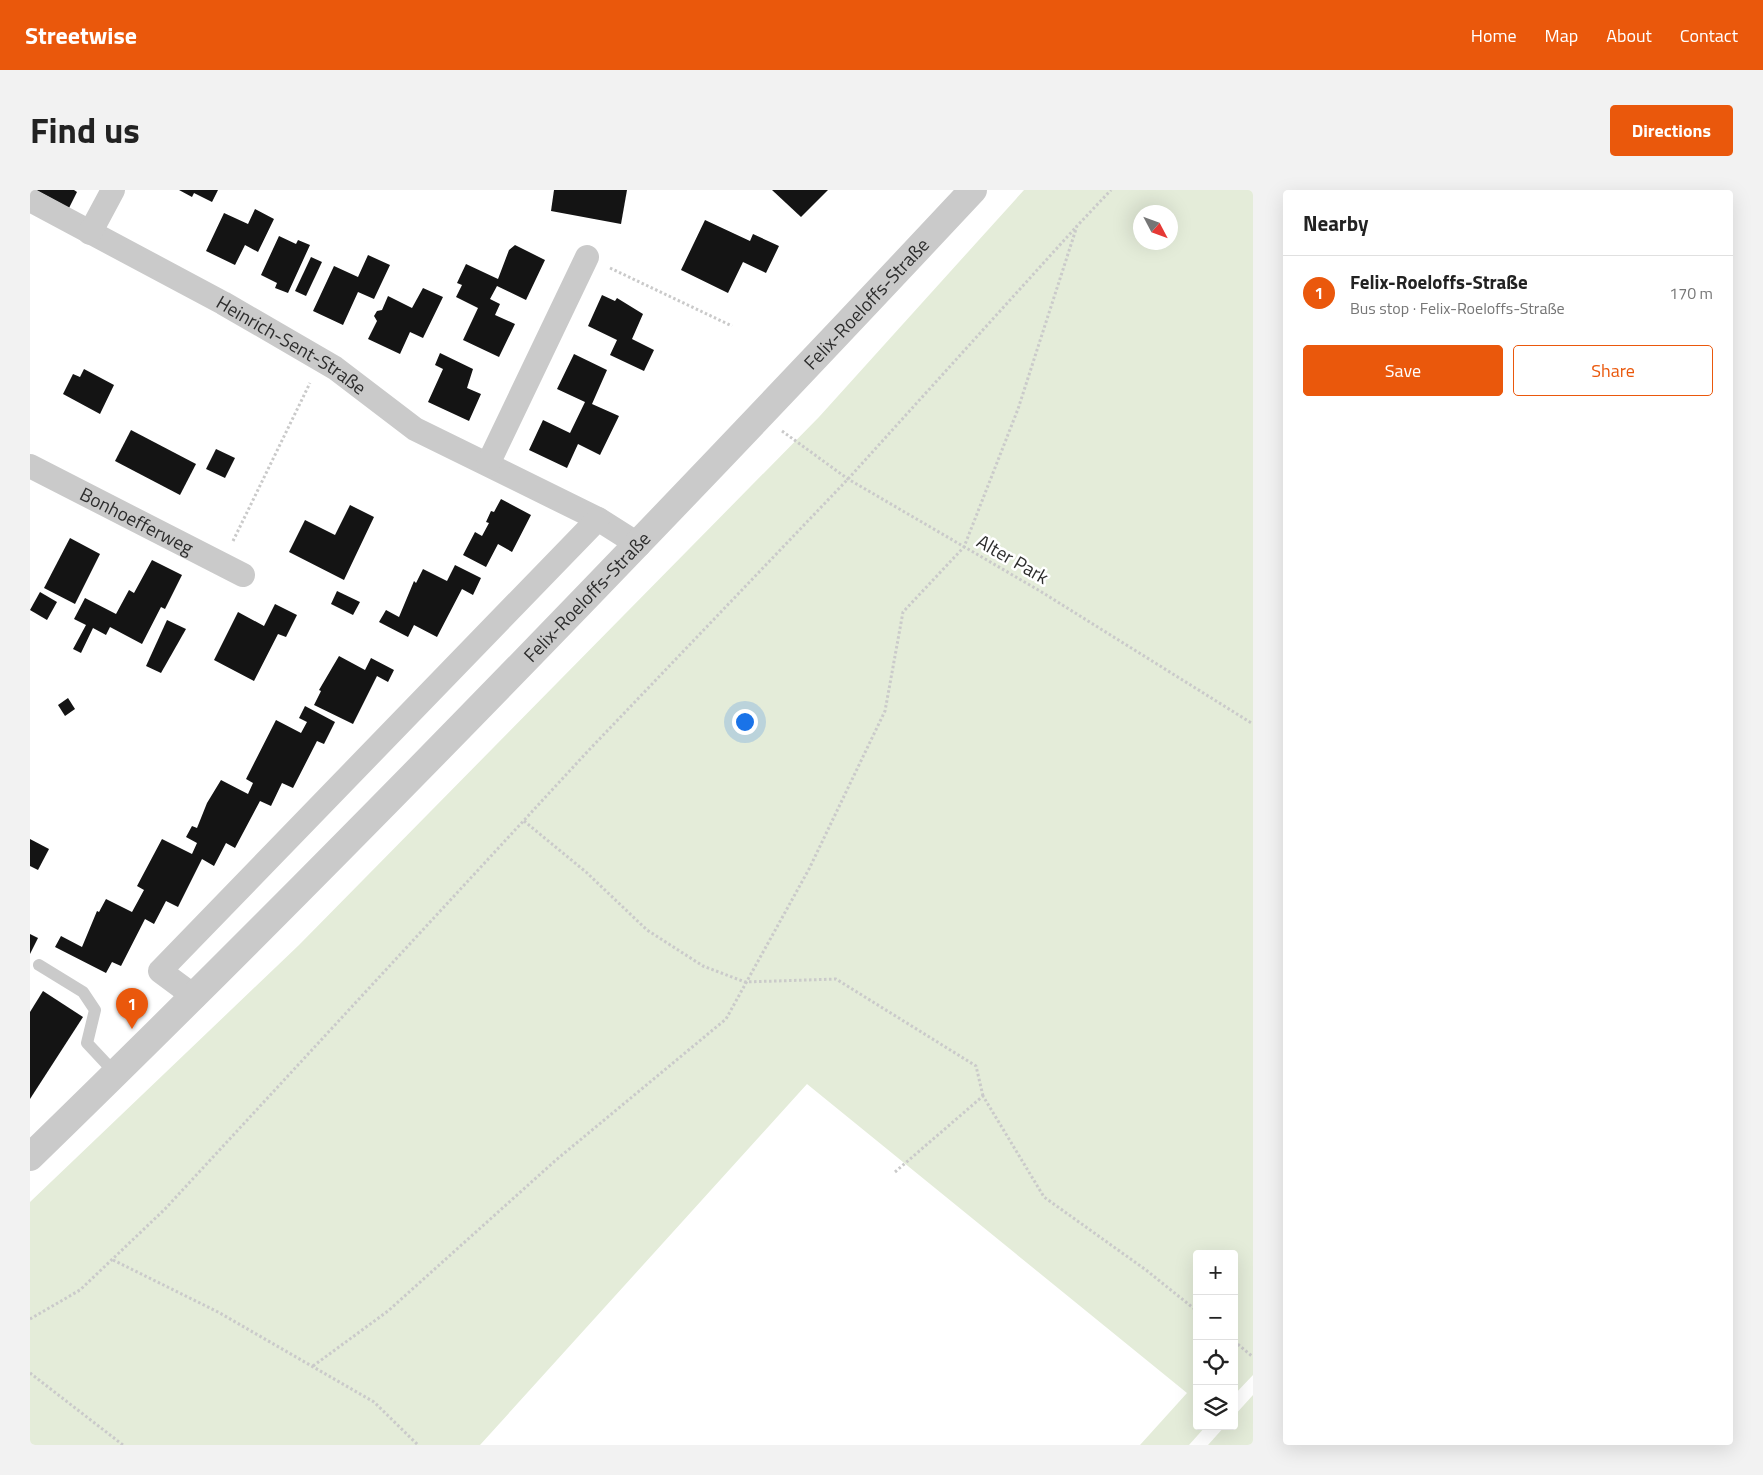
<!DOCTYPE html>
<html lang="en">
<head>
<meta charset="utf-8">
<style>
	body { margin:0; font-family:"Titillium Web",sans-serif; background:#f2f2f2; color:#222 }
	.controls { position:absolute; right:15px; bottom:15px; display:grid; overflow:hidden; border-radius:5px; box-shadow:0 5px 20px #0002 }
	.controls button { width:45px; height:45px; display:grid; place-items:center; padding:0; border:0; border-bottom:1px solid #e0e0e0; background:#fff; color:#222; font:25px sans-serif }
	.compass { position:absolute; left:1103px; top:15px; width:45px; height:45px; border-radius:50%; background:#fff; box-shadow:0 5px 20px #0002; rotate:131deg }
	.you { position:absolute; left:714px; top:531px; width:18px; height:18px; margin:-12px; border:4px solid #fff; border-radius:50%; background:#1a73e8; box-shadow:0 0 0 8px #1a73e833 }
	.badge { display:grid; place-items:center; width:32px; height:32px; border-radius:50%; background:#ea580c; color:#fff; font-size:16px; font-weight:700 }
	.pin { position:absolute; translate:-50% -41px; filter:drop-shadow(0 1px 2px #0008) }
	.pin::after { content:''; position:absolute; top:26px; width:18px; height:15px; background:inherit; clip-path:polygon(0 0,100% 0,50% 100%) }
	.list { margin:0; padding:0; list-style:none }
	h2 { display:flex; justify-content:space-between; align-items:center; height:65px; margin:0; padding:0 20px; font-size:21px }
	h2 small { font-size:16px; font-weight:400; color:#767676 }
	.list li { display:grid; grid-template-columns:32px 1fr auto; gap:15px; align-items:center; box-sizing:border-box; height:75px; padding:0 20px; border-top:1px solid #e0e0e0 }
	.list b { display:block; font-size:19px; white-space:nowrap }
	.list p { margin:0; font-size:16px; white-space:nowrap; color:#767676 }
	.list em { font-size:16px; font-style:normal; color:#767676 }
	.actions { display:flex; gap:10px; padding:15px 20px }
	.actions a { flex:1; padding:11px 0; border:1px solid #ea580c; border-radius:5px; text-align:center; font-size:18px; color:#ea580c }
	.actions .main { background:#ea580c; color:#fff }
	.icon { flex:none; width:28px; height:28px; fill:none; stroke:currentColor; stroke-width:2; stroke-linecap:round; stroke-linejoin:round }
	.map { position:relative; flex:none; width:1223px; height:1255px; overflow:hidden; border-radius:5px }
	header { display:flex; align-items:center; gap:30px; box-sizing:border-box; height:70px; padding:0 25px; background:#ea580c; color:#fff }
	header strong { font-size:24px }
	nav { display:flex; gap:28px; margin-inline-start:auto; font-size:18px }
	.intro { display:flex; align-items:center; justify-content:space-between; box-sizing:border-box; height:120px; padding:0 30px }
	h1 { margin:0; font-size:35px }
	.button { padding:12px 22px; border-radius:5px; background:#ea580c; color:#fff; font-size:18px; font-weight:700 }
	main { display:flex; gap:30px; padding:0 30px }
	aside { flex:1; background:#fff; border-radius:5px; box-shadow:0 5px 20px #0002 }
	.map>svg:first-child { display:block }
	.green { fill:#e4ecd9; fill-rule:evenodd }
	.building { fill:#141414 }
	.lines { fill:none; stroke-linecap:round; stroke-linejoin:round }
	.path { stroke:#cacaca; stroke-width:3; stroke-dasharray:2.5 2.5; stroke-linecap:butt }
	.service { stroke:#cacaca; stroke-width:12 }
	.minor { stroke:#cacaca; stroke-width:24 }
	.tertiary { stroke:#cacaca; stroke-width:28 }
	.labels { text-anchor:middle; stroke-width:5; stroke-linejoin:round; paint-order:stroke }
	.street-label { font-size:19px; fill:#2d2d2d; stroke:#fff }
</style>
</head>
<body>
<header>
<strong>Streetwise</strong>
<nav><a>Home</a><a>Map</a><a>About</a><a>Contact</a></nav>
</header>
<div class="intro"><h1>Find us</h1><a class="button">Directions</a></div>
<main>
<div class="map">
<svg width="1223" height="1255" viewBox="0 0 1223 1255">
	<rect width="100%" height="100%" fill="#fff"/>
	<g class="green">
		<path d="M 994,0 L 1223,0 L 1223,1185 L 1204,1205 L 1204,1064 L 1167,1064 L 1167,1236 L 1176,1236 L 1159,1255 L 1110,1255 L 1157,1203 L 777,894 L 450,1255 L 0,1255 L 0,1012 L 269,755 L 789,227 ZM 1140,22 L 1140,52 L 1110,52 L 1110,22 Z"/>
		<path d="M 1223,1205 L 1223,1255 L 1178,1255 L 1195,1236 L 1204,1236 L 1204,1226 Z"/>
	</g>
	<g class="building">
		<path d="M 6,0 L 44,0 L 47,2 L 39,18 Z"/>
		<path d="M 149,0 L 188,0 L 182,12 L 164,3 L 162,7 Z"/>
		<path d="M 524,0 L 597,0 L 591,34 L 521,21 Z"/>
		<path d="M 742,0 L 798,0 L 771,27 Z"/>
		<path d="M 225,19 L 244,29 L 228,62 L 215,55 L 205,75 L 176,61 L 194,23 L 218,34 Z"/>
		<path d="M 675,30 L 720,51 L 723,44 L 749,56 L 736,83 L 713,72 L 698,103 L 651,80 Z"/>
		<path d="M 249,46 L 266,54 L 268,50 L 280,55 L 258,103 L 245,98 L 247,93 L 231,85 Z"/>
		<path d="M 485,55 L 515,70 L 496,110 L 467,96 L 460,109 L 470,114 L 465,125 L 485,134 L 469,167 L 433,150 L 448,118 L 426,107 L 432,95 L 427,93 L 436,74 L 468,89 L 479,60 Z"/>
		<path d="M 338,65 L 360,75 L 344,109 L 328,102 L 313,135 L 283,121 L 304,76 L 328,87 Z"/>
		<path d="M 281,67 L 292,72 L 276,106 L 265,101 Z"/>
		<path d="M 393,98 L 413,107 L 393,148 L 380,142 L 370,164 L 338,149 L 347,131 L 344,126 L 347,121 L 352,120 L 358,106 L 382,118 Z"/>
		<path d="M 572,105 L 585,111 L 587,108 L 613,124 L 602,149 L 624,160 L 614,181 L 580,165 L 587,150 L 558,136 Z"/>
		<path d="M 410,163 L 443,179 L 437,198 L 451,204 L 439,231 L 398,212 L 413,179 L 405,175 Z"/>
		<path d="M 544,164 L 577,180 L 562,214 L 589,226 L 570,265 L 548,254 L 537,278 L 499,260 L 513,230 L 540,243 L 555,212 L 527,199 Z"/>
		<path d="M 54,179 L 84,195 L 70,224 L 33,204 L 43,184 L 50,187 Z"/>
		<path d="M 101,240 L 166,274 L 150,305 L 85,271 Z"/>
		<path d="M 186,259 L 205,268 L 195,288 L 176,279 Z"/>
		<path d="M 471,309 L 501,325 L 482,362 L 468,354 L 456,377 L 433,365 L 445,342 L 452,346 L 459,333 L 456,332 L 461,321 L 464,322 Z"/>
		<path d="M 320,315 L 344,327 L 314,390 L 259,362 L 275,330 L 305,345 Z"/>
		<path d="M 40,348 L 70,364 L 45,414 L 14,398 Z"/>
		<path d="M 122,370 L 152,385 L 135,419 L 131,417 L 112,454 L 80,437 L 76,445 L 63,438 L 51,463 L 43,459 L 56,435 L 44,429 L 55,408 L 86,424 L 99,400 L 104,403 Z"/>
		<path d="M 425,375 L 451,388 L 443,405 L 432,399 L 407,447 L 384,435 L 378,447 L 349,432 L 356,420 L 369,427 L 384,391 L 386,393 L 393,379 L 417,391 Z"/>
		<path d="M 307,401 L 330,412 L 323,425 L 301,414 Z"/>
		<path d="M 10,402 L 27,412 L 17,430 L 0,420 Z"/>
		<path d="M 245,414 L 267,425 L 256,447 L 248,444 L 224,491 L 184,470 L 208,422 L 234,436 Z"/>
		<path d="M 137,430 L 156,439 L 131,483 L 116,476 Z"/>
		<path d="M 309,466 L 335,480 L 341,468 L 364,480 L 358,492 L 347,486 L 323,534 L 284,515 L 291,501 L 289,500 Z"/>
		<path d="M 38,508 L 45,519 L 35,526 L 28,515 Z"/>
		<path d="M 275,516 L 305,532 L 294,554 L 287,551 L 263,598 L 252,593 L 241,616 L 230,611 L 205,658 L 196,653 L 184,676 L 172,669 L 148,717 L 136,711 L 124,734 L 115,729 L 91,776 L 82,772 L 76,783 L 25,757 L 31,746 L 52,757 L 67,721 L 69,722 L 76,709 L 102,722 L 114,700 L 107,696 L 132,649 L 162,664 L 167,653 L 156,647 L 162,636 L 167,638 L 177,613 L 191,590 L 218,604 L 223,593 L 216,589 L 246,530 L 271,543 L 277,532 L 269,528 Z"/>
		<path d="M 0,649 L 19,659 L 8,680 L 0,676 Z"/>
		<path d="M 0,744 L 8,748 L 0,764 Z"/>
		<path d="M 13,801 L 53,827 L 0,909 L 0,822 Z"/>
	</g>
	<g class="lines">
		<g class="path">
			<path d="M 580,78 L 702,136"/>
			<path d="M 752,241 L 818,289 L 1010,401 L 1223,534"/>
			<path d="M 203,351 L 280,193"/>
			<path d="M 494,631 L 556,682 L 617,740 L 673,776 L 715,792 L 806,789 L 946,876 L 953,906"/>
			<path d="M 865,982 L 953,906 L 1014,1007 L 1116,1080 L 1167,1121"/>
			<path d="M 83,1070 L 188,1122 L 344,1212 L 388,1255"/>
			<path d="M 0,1129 L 50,1100 L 135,1019 L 558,561 L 818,289 L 1047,36"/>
			<path d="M 1204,1151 L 1223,1167"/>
			<path d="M 283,1176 L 358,1121 L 526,970 L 696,829 L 779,679 L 855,521 L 873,422 L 934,357 L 988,219 L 1047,36 L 1081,0"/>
			<path d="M 0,1183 L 93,1255"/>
		</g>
		<path class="service" d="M 9,775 L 53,802 L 65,820 L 57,853 L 86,884"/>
		<g class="minor">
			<path id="s1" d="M 0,10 L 193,113 L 305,178 L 385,239 L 568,329 L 609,355"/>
			<path d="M 60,43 L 83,0"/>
			<path d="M 458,274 L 557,67"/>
			<path id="s2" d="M 0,276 L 213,385"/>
			<path d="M 165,807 L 130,781 L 568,329"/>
		</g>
		<path class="tertiary" id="s3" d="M 0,967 C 323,653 635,329 943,0"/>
	</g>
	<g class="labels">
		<g class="street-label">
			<text dy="7" stroke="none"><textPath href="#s3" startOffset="1195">Felix-Roeloffs-Straße</textPath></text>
			<text dy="7" stroke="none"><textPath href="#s1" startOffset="299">Heinrich-Sent-Straße</textPath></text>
			<text dy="7" stroke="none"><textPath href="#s2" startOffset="120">Bonhoefferweg</textPath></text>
			<text transform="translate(983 369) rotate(30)" y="7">Alter Park</text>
			<text dy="7" stroke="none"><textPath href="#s3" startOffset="790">Felix-Roeloffs-Straße</textPath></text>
		</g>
	</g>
</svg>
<div class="controls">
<button>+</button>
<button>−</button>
<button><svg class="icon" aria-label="locate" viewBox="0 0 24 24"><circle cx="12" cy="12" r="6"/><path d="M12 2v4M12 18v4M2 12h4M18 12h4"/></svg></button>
<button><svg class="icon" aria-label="layers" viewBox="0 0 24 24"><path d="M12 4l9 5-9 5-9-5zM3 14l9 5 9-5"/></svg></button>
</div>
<svg class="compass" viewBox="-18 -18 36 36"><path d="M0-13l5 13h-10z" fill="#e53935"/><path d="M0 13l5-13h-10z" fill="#767676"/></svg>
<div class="you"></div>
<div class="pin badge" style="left:102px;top:839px">1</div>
</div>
<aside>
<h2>Nearby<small></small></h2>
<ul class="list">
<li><span class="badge">1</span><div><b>Felix-Roeloffs-Straße</b><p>Bus stop · Felix-Roeloffs-Straße</p></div><em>170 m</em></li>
</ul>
<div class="actions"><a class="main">Save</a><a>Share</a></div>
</aside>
</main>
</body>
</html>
